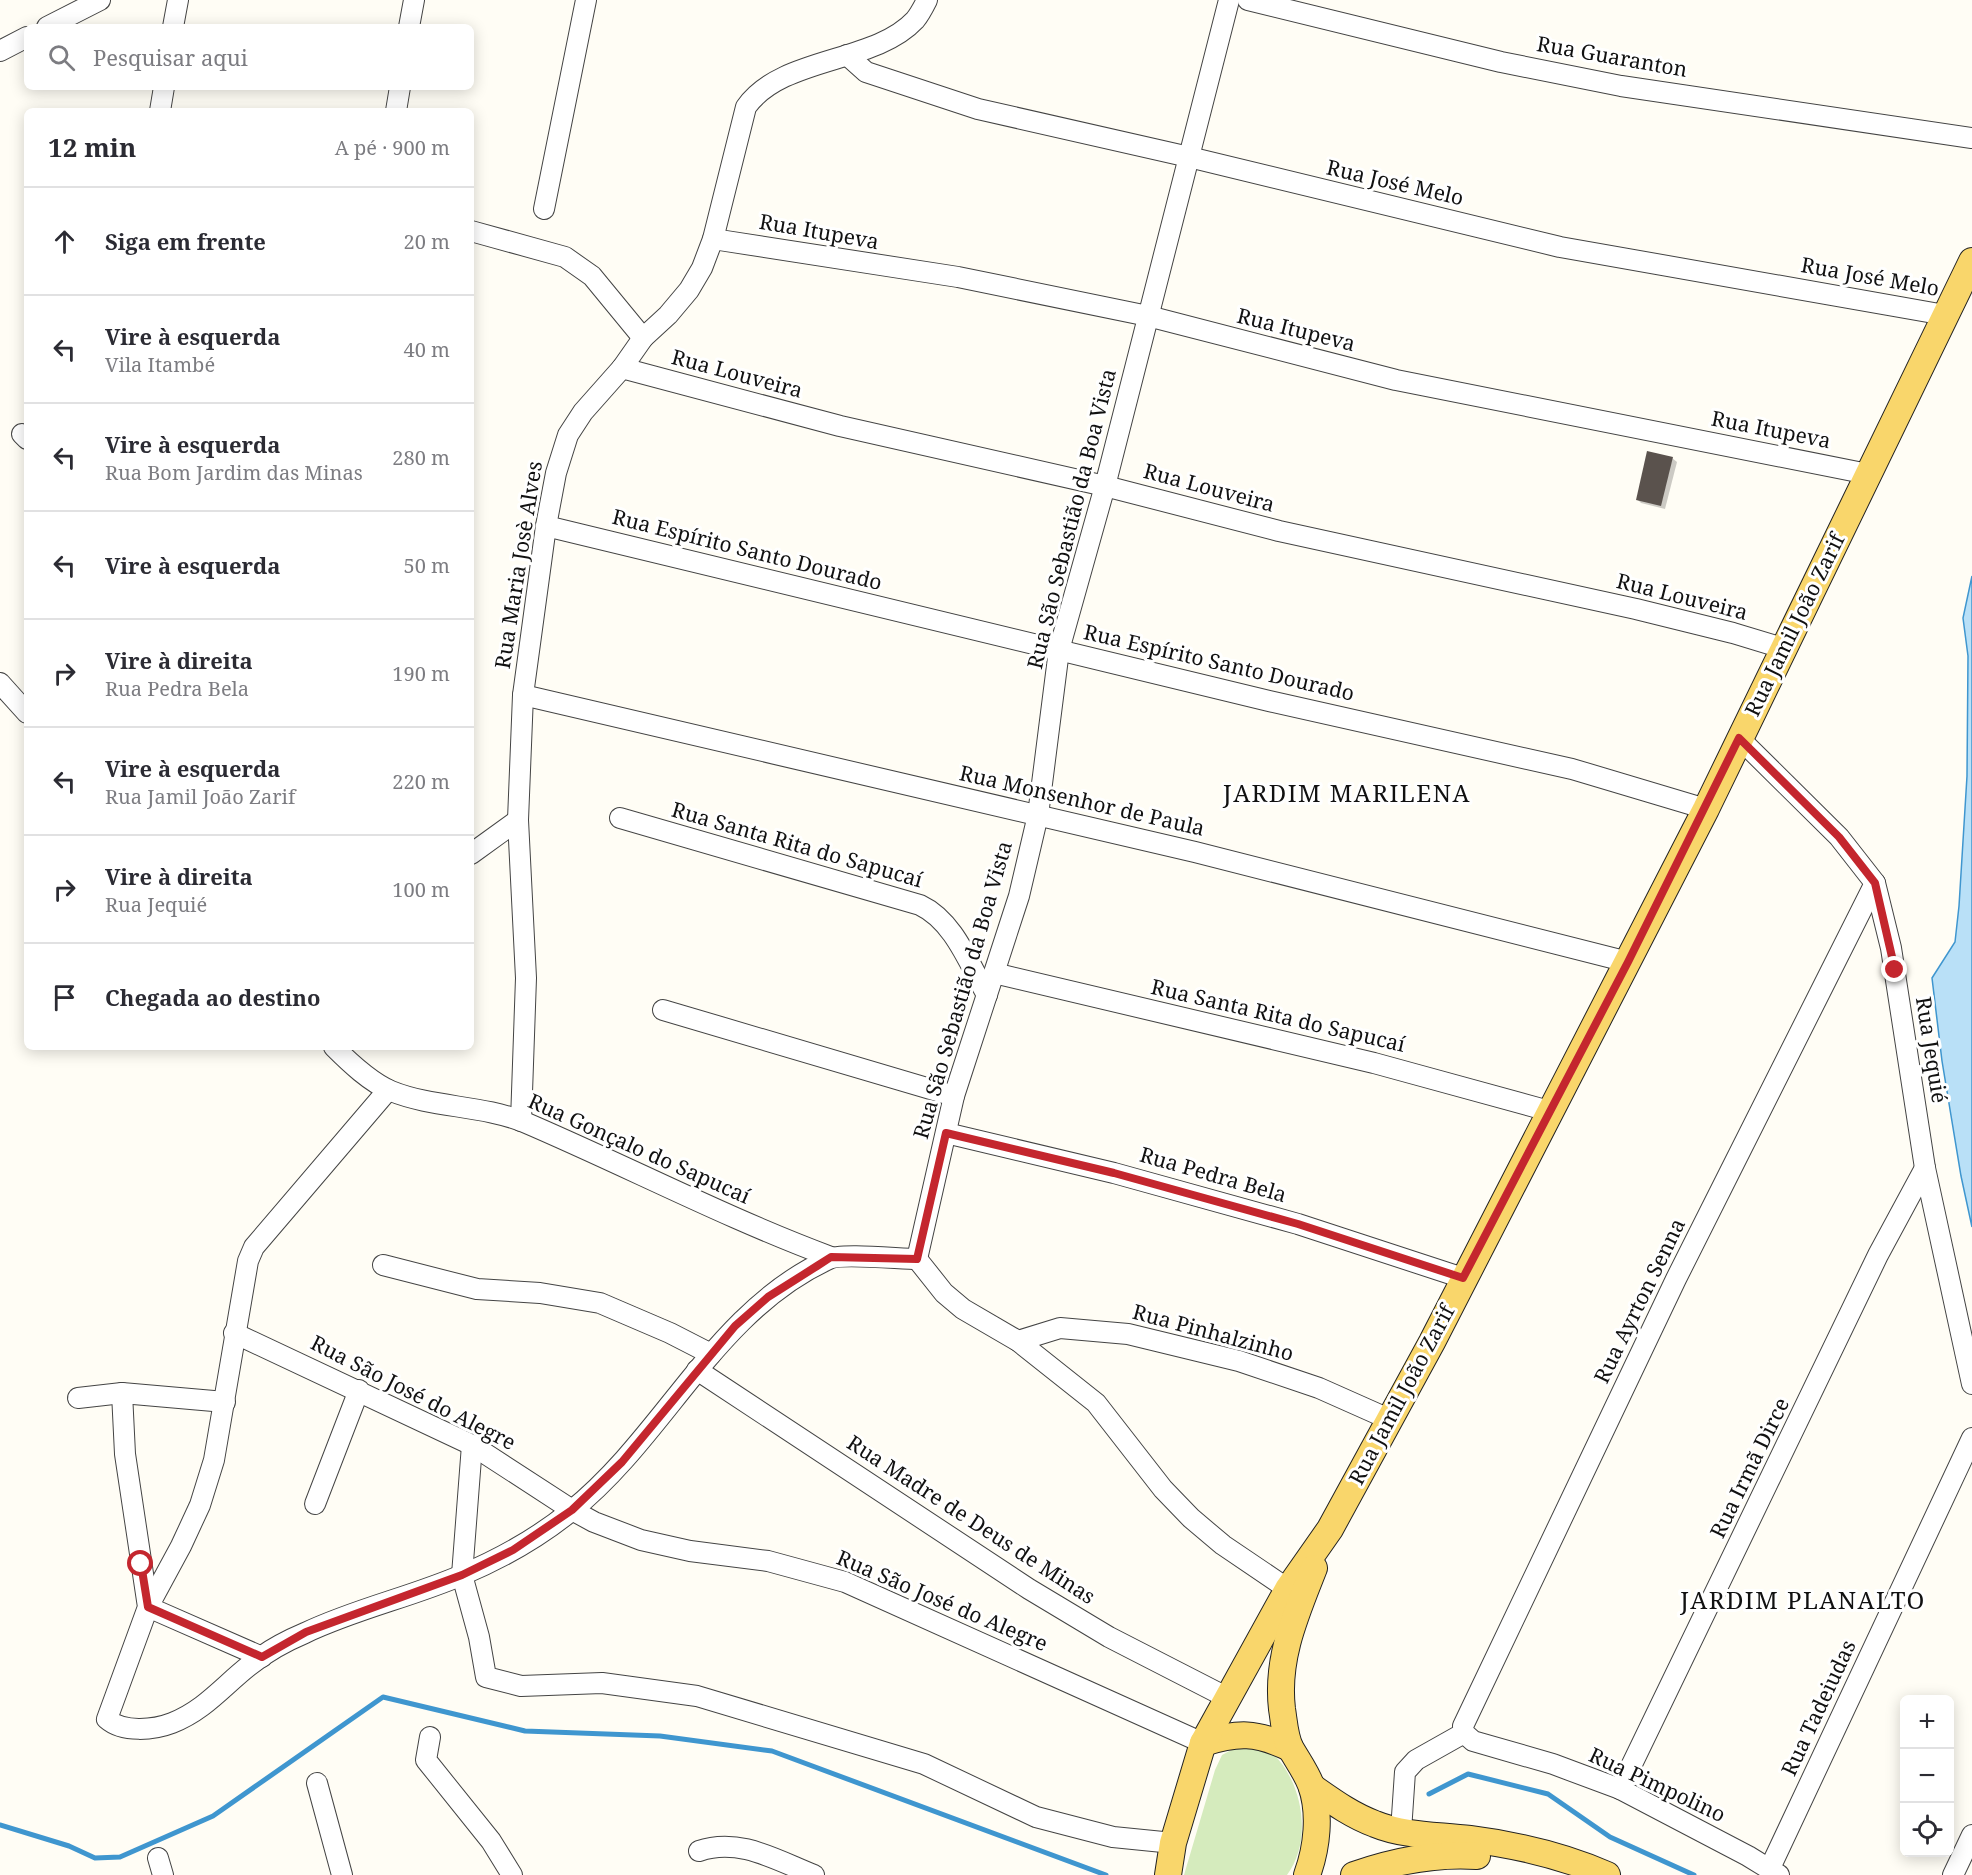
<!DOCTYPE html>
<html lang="pt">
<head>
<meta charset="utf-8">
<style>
	body { margin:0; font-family:"Noto Serif",serif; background:#f2f2f3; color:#2b2b33 }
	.controls { position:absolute; right:18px; bottom:18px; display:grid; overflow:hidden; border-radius:9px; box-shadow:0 3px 15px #0003 }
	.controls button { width:54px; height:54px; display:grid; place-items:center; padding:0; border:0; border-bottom:2px solid #e1e1e2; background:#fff; color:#2b2b33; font:30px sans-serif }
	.stop { position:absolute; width:18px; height:18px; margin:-14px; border:4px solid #c4262e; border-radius:50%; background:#fff }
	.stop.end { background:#c4262e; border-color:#fff; box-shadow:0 2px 6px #0008 }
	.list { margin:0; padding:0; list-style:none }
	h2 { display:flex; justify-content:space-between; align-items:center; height:78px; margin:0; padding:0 24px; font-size:26px }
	h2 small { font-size:20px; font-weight:400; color:#7c7c81 }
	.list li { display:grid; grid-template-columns:39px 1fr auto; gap:18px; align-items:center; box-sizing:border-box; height:108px; padding:0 24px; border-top:2px solid #e1e1e2 }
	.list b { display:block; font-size:22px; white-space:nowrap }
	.list p { margin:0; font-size:20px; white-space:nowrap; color:#7c7c81 }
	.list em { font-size:20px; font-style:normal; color:#7c7c81 }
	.icon { flex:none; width:33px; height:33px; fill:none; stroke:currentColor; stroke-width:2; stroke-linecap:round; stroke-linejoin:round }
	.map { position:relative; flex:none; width:1972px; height:1875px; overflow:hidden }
	.search { position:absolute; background:#fff; box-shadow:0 3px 15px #0003; left:24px; top:24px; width:450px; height:66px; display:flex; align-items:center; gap:15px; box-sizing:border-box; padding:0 21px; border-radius:9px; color:#7c7c81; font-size:22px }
	.panel { position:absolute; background:#fff; box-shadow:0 3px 15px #0003; left:24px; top:108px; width:450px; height:942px; border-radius:9px }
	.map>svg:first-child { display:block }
	.green { fill:#d5ebbd }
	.water { fill:#b9e0f7; stroke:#3f96cf; stroke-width:1.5 }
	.shadow { fill:#0003 }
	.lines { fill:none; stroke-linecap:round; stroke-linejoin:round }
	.stream { stroke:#3f96cf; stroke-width:5 }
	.building { fill:#5a524d }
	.minor-casing { stroke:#444; stroke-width:22 }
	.major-casing { stroke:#222; stroke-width:28 }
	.minor { stroke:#fff; stroke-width:20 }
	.major { stroke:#f9d66b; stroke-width:26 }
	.route { stroke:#c4262e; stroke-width:8 }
	.labels { text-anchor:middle; stroke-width:6; stroke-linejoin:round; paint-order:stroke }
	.street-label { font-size:21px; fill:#111; stroke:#fff }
	.quarter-label { font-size:24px; letter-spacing:1.5px; fill:#111; stroke:#fff }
</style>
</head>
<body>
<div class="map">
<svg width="1972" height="1875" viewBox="0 0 1972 1875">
	<rect width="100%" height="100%" fill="#fffdf5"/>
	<path class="green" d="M 1246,1742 C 1255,1745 1266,1748 1272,1753 C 1303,1781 1313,1841 1287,1875 L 1184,1875 L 1215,1770 L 1222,1755 Z"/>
	<path class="water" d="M 1972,576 L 1972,1227 L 1961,1176 L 1942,1061 L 1932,978 L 1955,942 L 1959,906 L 1967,776 L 1968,656 L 1963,618 Z"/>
	<path class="shadow" d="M 1672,458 L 1677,462 L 1665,509 L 1641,503 L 1637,499 Z"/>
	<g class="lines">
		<g class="stream">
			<path d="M 1429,1794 L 1468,1774 L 1548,1794 L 1610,1837 L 1694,1875"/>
			<path d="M 0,1825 L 69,1846 L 95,1858 L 120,1857 L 213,1816 L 383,1697 L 525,1731 L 660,1736 L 772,1751 L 1106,1875"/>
		</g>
	</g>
	<path class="building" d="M 1647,451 L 1673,457 L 1661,506 L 1636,500 Z"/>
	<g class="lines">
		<g class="minor-casing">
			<g id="minor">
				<path d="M 1248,0 L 1501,62 L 1621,86 L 1972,138"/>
				<path d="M 47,27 L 100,0"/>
				<path d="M 173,27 L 178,0"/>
				<path d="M 409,27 L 414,0"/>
				<path d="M 0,51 L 27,37"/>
				<path d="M 847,55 L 866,72 L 978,109 L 1189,157 L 1560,247 L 1945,315"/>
				<path d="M 160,111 L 164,87"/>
				<path d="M 396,111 L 400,87"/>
				<path d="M 544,209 L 586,0"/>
				<path d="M 471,231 L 565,257 L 592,276 L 643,338"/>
				<path d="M 713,239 L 958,277 L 1148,316 L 1396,380 L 1868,474"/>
				<path d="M 622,368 L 840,426 L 1105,486 L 1279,531 L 1636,609 L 1733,633 L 1786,649"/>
				<path d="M 22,434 L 27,439"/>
				<path d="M 546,526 L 1269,701 L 1572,769 L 1706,809"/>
				<path d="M 0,683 L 27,713"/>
				<path d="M 523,695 L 1195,852 L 1628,962"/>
				<path d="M 1739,738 L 1839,837 L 1875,883 L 1891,948 L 1925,1168 L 1972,1384"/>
				<path d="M 620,818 L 920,905 C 954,921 969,964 987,995"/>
				<path d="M 471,854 L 518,820"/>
				<path d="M 994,973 L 1374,1063 L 1549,1111"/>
				<path d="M 663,1010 L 954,1096"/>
				<path d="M 334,1047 C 350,1063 370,1082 391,1091 C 433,1108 482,1105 524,1122 C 627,1166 726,1218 831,1257"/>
				<path d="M 521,1121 L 526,978 L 518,820 L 523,695 L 546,526 L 556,473 L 568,435 L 583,412 L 622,368 L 643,338 L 668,315 L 689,290 L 702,268 L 713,239 L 746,107 C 782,56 874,64 915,20 C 920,14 924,6 927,0"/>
				<path d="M 946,1133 L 1114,1173 L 1298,1224 L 1463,1278"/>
				<path d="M 917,1259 L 954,1096 L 1019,896 L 1038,815 L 1059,650 L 1105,486 L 1229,0"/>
				<path d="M 917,1259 L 944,1293 L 963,1309 L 1018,1341 L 1096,1403 L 1163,1489 L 1191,1518 L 1223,1545 L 1288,1589"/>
				<path d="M 383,1265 L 477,1289 L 540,1293 L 600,1303 L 670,1333 L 711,1354"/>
				<path d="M 234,1333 L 472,1445 L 572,1510 L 594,1522 L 641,1540 L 690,1551 L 768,1561 L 845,1582 L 1203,1743"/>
				<path d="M 1018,1341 L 1060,1328 L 1128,1334 L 1239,1361 L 1319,1388 L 1391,1420"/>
				<path d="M 697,1370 L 1029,1589 L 1109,1637 L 1226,1697"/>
				<path d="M 122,1393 L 125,1454 L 148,1607 L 107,1719 C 123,1733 154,1730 172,1723 C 205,1710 223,1686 250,1665 C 266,1652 286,1641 305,1633 C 355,1609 411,1597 462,1575 C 500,1559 539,1537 571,1511 C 666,1435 715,1311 829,1259 C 841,1253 900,1259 917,1259"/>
				<path d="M 78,1398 L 122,1393 L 225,1402"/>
				<path d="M 472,1445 L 462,1575 L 479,1637 L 486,1677 L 521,1686 L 602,1683 L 697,1696 L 924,1764 L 1036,1817 L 1113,1837 L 1173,1843"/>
				<path d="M 315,1504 L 359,1390"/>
				<path d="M 262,1657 L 148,1607 L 181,1546 L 200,1505 L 214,1460 L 248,1261 L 254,1247 L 388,1090"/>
				<path d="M 430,1737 L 426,1760 L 491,1841 L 512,1875"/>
				<path d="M 317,1783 L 342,1875"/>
				<path d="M 1620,1789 L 1878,1255 L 1925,1168"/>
				<path d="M 1401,1831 L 1405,1772 L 1416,1760 L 1464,1733"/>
				<path d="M 699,1851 C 739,1837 776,1860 814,1875"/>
				<path d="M 158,1858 L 163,1875"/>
				<path d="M 1770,1868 L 1972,1438"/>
				<path d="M 1779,1875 L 1748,1856 L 1620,1789 L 1553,1764 L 1473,1741 L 1464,1733 L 1463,1726 L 1676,1279 L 1875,883"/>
				<path d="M 1953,1875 L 1972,1835"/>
			</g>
		</g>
		<g class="major-casing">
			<g id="major">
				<path d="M 1203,1743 C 1238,1732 1256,1732 1290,1748"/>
				<path d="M 1312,1787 C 1332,1801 1351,1815 1375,1824 C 1404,1836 1438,1835 1470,1839 C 1517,1845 1564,1856 1607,1875"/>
				<path d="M 1168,1875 L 1173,1843 L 1203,1743 L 1288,1589 L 1330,1529 L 1432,1342 L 1706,809 L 1972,261"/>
				<path d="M 1307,1875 C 1317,1848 1321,1813 1311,1785 C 1306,1772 1298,1761 1291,1749 C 1285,1739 1284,1721 1282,1709 C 1276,1658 1296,1614 1314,1568"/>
				<path d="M 1354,1875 C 1395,1861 1434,1853 1477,1856"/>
			</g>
		</g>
		<use href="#minor" class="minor"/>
		<use href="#major" class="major"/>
	</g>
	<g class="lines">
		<path class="route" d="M 141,1564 L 148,1607 L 262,1657 L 306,1632 L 462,1575 L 513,1550 L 572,1510 L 622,1462 L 735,1326 L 768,1297 L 817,1266 L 831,1257 L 917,1259 L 946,1133 L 1114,1173 L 1298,1224 L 1463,1278 L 1628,962 L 1739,738 L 1839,837 L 1875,883 L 1895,970"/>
	</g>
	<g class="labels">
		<g class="street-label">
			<text transform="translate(1612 57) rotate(10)" y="7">Rua Guaranton</text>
			<text transform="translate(1395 183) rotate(13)" y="7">Rua José Melo</text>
			<text transform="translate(819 232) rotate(10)" y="7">Rua Itupeva</text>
			<text transform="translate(1870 277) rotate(10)" y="7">Rua José Melo</text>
			<text transform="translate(1296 330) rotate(14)" y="7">Rua Itupeva</text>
			<text transform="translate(737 374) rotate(15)" y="7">Rua Louveira</text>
			<text transform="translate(1771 430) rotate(11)" y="7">Rua Itupeva</text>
			<text transform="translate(1209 488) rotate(15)" y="7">Rua Louveira</text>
			<text transform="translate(1072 519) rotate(-76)" y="7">Rua São Sebastião da Boa Vista</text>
			<text transform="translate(747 550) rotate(14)" y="7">Rua Espírito Santo Dourado</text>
			<text transform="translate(519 565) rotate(-81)" y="7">Rua Maria Josè Alves</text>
			<text transform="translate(1682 597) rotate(14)" y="7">Rua Louveira</text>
			<text transform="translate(1795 625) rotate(-64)" y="7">Rua Jamil João Zarif</text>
			<text transform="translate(1219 663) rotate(13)" y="7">Rua Espírito Santo Dourado</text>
			<text transform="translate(1082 801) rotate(13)" y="7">Rua Monsenhor de Paula</text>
			<text transform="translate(797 845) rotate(16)" y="7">Rua Santa Rita do Sapucaí</text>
			<text transform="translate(963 990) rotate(-74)" y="7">Rua São Sebastião da Boa Vista</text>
			<text transform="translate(1278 1016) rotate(13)" y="7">Rua Santa Rita do Sapucaí</text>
			<text transform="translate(1931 1050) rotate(81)" y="7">Rua Jequié</text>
			<text transform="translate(639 1149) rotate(24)" y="7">Rua Gonçalo do Sapucaí</text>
			<text transform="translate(1213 1175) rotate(16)" y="7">Rua Pedra Bela</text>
			<text transform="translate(1640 1301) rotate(-64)" y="7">Rua Ayrton Senna</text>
			<text transform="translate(1213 1333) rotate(15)" y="7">Rua Pinhalzinho</text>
			<text transform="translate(413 1393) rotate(27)" y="7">Rua São José do Alegre</text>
			<text transform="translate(1402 1395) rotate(-62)" y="7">Rua Jamil João Zarif</text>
			<text transform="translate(1750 1468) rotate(-64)" y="7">Rua Irmã Dirce</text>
			<text transform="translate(971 1520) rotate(33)" y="7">Rua Madre de Deus de Minas</text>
			<text transform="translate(942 1601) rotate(23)" y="7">Rua São José do Alegre</text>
			<text transform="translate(1819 1708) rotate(-65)" y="7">Rua Tadeiudas</text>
			<text transform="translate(1657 1785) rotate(25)" y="7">Rua Pimpolino</text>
		</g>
		<g class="quarter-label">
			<text x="1347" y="802">JARDIM MARILENA</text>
			<text x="1803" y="1609">JARDIM PLANALTO</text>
		</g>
	</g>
</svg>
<div class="controls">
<button>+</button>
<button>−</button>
<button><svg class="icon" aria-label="locate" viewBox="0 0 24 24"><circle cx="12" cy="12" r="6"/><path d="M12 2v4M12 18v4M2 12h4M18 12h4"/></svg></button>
</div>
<div class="stop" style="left:141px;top:1564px"></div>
<div class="stop end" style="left:1895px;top:970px"></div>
<div class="search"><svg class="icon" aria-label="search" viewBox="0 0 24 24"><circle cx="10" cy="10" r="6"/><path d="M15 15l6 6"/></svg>Pesquisar aqui</div>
<section class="panel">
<h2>12 min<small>A pé · 900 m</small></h2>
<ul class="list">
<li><svg class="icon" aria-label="ahead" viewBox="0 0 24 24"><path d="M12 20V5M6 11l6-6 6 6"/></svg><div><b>Siga em frente</b></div><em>20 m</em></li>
<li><svg class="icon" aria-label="left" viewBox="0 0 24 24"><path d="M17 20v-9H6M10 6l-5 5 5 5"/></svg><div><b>Vire à esquerda</b><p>Vila Itambé</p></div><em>40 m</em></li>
<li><svg class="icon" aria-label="left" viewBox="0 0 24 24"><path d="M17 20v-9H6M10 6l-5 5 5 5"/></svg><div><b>Vire à esquerda</b><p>Rua Bom Jardim das Minas</p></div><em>280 m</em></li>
<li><svg class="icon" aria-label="left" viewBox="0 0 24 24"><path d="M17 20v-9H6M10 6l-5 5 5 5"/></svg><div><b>Vire à esquerda</b></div><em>50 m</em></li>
<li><svg class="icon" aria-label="right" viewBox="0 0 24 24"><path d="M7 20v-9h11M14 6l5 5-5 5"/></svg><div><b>Vire à direita</b><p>Rua Pedra Bela</p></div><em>190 m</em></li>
<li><svg class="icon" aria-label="left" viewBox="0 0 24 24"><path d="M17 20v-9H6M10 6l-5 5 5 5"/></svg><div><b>Vire à esquerda</b><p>Rua Jamil João Zarif</p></div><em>220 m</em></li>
<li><svg class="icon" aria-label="right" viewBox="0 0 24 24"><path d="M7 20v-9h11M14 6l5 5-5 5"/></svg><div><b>Vire à direita</b><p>Rua Jequié</p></div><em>100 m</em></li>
<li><svg class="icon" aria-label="arrive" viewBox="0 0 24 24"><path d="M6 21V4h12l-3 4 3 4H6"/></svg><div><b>Chegada ao destino</b></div></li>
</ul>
</section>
</div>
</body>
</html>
